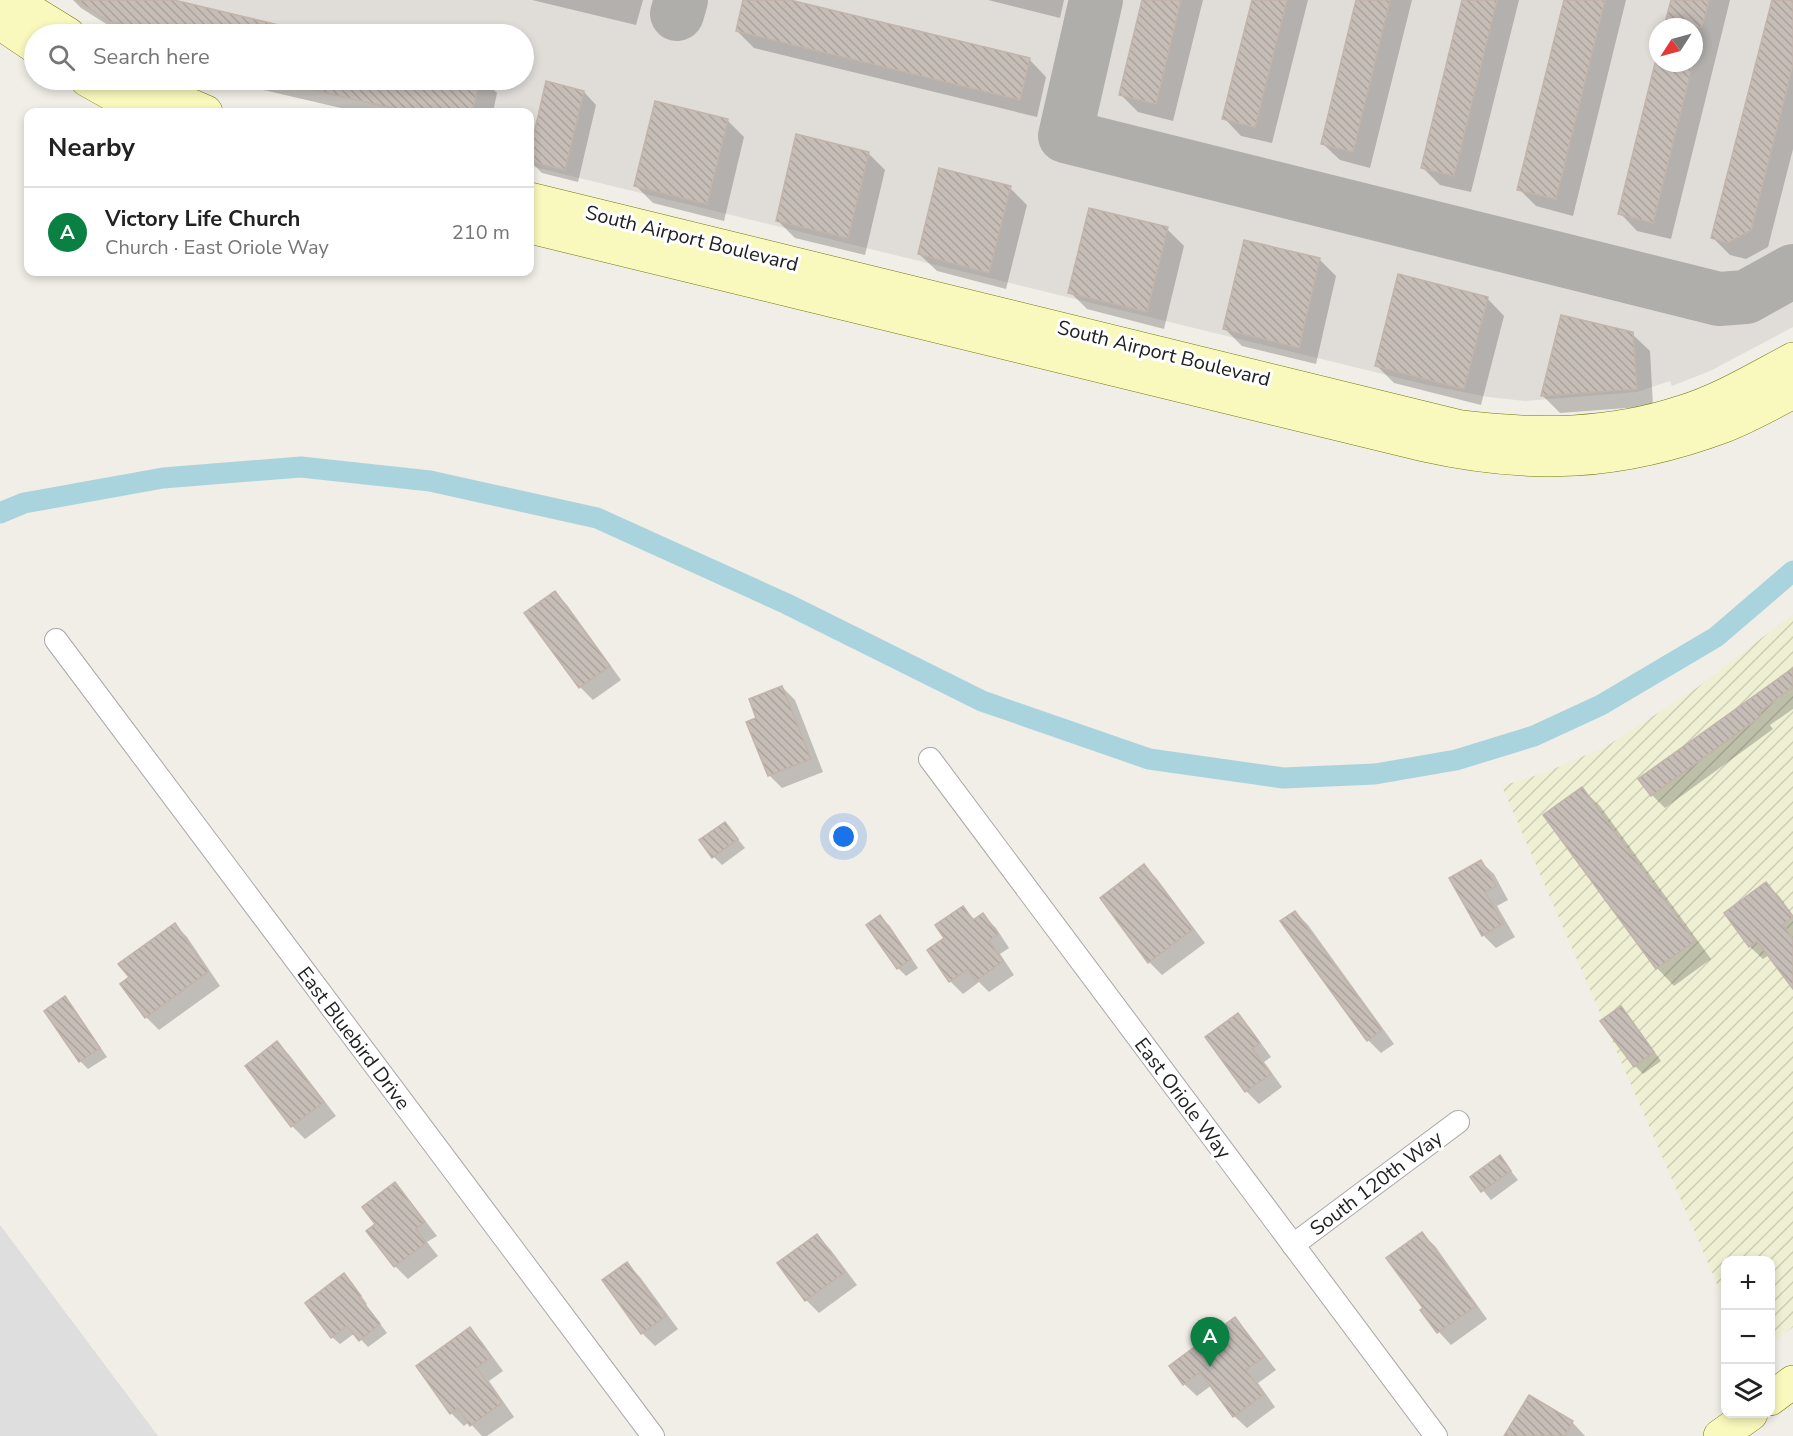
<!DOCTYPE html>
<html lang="en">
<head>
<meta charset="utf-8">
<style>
	body { margin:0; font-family:"Nunito Sans",sans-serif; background:#f2f2f2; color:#222 }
	.controls { position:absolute; right:18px; bottom:18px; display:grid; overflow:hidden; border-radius:12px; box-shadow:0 3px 9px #0003 }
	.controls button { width:54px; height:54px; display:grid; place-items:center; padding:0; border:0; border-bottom:2px solid #e0e0e0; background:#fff; color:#222; font:30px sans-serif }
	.compass { position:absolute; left:1649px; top:18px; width:54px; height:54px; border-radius:50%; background:#fff; box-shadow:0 3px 9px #0003; rotate:234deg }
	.you { position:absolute; left:844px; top:837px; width:21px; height:21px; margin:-15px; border:4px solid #fff; border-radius:50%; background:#1a73e8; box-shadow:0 0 0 9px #1a73e833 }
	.badge { display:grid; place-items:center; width:39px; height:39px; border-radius:50%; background:#0b8043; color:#fff; font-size:20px; font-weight:700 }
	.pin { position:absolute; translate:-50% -50px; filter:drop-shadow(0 2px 3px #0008) }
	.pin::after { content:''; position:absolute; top:32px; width:21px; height:18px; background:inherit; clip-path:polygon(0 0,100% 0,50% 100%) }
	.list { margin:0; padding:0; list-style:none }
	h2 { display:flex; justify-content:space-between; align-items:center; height:78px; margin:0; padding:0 24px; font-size:26px }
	h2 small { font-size:20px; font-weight:400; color:#767676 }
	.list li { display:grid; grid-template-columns:39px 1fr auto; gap:18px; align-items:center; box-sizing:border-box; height:90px; padding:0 24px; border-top:2px solid #e0e0e0 }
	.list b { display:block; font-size:22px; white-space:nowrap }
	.list p { margin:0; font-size:20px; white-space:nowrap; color:#767676 }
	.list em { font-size:20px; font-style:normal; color:#767676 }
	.icon { flex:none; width:33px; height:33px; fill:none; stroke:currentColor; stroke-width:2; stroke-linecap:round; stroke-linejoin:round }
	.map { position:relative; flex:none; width:1793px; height:1436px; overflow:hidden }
	.search { position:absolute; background:#fff; box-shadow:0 3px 9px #0003; left:24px; top:24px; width:510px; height:66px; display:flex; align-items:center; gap:15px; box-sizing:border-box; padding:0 21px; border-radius:33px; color:#767676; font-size:22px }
	.panel { position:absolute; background:#fff; box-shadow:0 3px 9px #0003; left:24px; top:108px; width:510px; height:168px; border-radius:12px }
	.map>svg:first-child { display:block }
	.residential { fill:#dfdede }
	.airport { fill:#e0ddd9; fill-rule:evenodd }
	.farmland { fill:url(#farmland-furrows) }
	.shadow { fill:#0003 }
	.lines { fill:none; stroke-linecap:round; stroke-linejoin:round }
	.canal { stroke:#a9d4de; stroke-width:21 }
	.taxiway { stroke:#b0aeab; stroke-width:54 }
	.building { fill:url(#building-back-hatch); stroke:#c3b4aa; stroke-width:1.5 }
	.street-casing { stroke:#a8a8a8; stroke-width:24 }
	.secondary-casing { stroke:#727906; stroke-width:34 }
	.street { stroke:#fff; stroke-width:22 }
	.secondary { stroke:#f9f9bd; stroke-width:33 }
	.labels { text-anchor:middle; stroke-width:6; stroke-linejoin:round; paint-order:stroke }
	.street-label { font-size:20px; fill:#212121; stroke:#fff }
</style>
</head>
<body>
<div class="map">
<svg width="1793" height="1436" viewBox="0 0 1793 1436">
	<defs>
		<pattern id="farmland-furrows" width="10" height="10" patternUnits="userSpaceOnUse" patternTransform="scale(1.5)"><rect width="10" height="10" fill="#eeefd3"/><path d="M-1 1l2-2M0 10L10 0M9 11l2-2" fill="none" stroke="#cccdb5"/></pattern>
		<pattern id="building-back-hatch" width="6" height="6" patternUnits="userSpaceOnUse" patternTransform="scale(1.5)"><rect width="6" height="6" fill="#c6bdb7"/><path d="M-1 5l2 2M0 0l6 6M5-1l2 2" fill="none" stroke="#aaa29d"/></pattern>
	</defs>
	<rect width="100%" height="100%" fill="#f1ede7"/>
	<path class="residential" d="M 0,1225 L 158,1436 L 0,1436 Z"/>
	<path class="airport" d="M 113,0 L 1793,0 L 1793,327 L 1710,371 L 1672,386 L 1670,381 L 1637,392 L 1525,401 L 1488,397 L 1428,385 L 530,166 L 530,112 L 457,112 L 356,80 L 524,80 L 524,34 L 218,34 ZM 1658,27 L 1694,27 L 1694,63 L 1658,63 Z"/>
	<path class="farmland" d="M 1793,614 L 1793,1327 L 1771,1344 L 1770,1260 L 1726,1260 L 1725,1302 L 1502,786 L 1547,772 L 1607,746 L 1698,687 Z"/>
	<g class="shadow">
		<path d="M 73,0 L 167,0 L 310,34 L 122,34 L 81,8 Z"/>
		<path d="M 532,0 L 643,0 L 636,25 Z"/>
		<path d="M 744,0 L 784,0 L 1029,59 L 1046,77 L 1037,117 L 754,48 L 737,31 Z"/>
		<path d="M 988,0 L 1064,0 L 1060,18 Z"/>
		<path d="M 1144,0 L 1203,0 L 1173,121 L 1138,112 L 1121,95 Z"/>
		<path d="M 1254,0 L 1308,0 L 1272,143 L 1241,136 L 1224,118 Z"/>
		<path d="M 1358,0 L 1412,0 L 1370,168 L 1340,160 L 1322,143 Z"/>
		<path d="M 1464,0 L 1519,0 L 1471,192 L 1440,185 L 1422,167 Z"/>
		<path d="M 1565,0 L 1626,0 L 1573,216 L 1536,206 L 1519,189 Z"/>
		<path d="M 1673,0 L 1730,0 L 1671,239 L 1637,231 L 1620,213 L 1658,59 L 1658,63 L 1694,63 L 1694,27 L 1666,27 Z"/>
		<path d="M 1773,0 L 1793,0 L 1793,149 L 1768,247 L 1746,259 L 1730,255 L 1713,238 Z"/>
		<path d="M 221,80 L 484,80 L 497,93 L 493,112 L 358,112 Z"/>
		<path d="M 547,83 L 584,92 L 596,105 L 578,182 L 542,173 L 530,161 Z"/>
		<path d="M 727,120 L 744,137 L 724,221 L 653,203 L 636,186 Z"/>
		<path d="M 868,153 L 885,170 L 865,255 L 795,238 L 777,220 Z"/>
		<path d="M 1010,188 L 1027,205 L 1006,289 L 937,271 L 919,254 Z"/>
		<path d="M 1167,229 L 1184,246 L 1164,329 L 1087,309 L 1070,292 Z"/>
		<path d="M 1319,259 L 1336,276 L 1316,364 L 1242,346 L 1225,329 Z"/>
		<path d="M 1487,298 L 1504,316 L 1481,405 L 1394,383 L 1376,365 Z"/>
		<path d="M 1632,334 L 1650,351 L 1653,406 L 1560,413 L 1543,396 Z"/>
		<path d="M 555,593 L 567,605 L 621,680 L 593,700 L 580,687 L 526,613 Z"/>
		<path d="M 1793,670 L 1793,709 L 1770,725 L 1773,729 L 1665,808 L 1652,795 Z"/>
		<path d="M 782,687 L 795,700 L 823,772 L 782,788 L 769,775 Z"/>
		<path d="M 1582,789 L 1600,806 L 1711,959 L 1674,986 L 1657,968 L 1546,815 Z"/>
		<path d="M 725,823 L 745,848 L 722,865 L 714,857 Z"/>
		<path d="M 1481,862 L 1494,874 L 1508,900 L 1497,906 L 1515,937 L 1496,948 L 1483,935 Z"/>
		<path d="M 1144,866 L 1157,879 L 1205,943 L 1162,975 L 1149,962 Z"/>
		<path d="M 1766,884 L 1779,896 L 1793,915 L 1793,987 L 1769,955 L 1763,959 L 1750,947 L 1726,914 Z"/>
		<path d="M 963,908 L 975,920 L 983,915 L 996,928 L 1009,948 L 1000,954 L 1014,975 L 989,992 L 979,982 L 963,994 L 950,981 L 947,939 Z"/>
		<path d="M 1295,912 L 1308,925 L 1394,1044 L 1381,1053 L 1368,1040 Z"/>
		<path d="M 880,917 L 889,925 L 918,968 L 906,976 L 898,968 Z"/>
		<path d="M 175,925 L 187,937 L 220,986 L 159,1030 L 146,1017 L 131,978 Z"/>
		<path d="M 65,998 L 73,1007 L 107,1057 L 88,1069 L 80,1061 Z"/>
		<path d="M 1621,1008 L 1629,1016 L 1661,1061 L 1643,1074 L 1635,1066 Z"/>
		<path d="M 1237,1015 L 1250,1028 L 1271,1057 L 1264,1062 L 1282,1087 L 1259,1104 L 1246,1091 L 1207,1037 Z"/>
		<path d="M 277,1043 L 290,1056 L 336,1116 L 305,1139 L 292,1126 Z"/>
		<path d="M 1500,1157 L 1518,1180 L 1491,1200 L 1472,1177 Z"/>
		<path d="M 395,1184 L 407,1197 L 437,1236 L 427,1242 L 438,1256 L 408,1279 L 395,1266 L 368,1231 L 377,1224 Z"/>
		<path d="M 1422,1234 L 1435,1246 L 1487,1319 L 1451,1345 L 1439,1332 L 1423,1310 L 1425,1309 Z"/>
		<path d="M 817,1236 L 830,1249 L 857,1285 L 819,1313 L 806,1300 Z"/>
		<path d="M 627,1264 L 640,1277 L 678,1329 L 655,1346 L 642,1333 L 604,1281 Z"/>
		<path d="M 344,1275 L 352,1283 L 367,1304 L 366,1305 L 387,1333 L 368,1347 L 355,1333 L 340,1344 L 332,1337 Z"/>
		<path d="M 1235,1319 L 1247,1332 L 1276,1370 L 1258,1383 L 1275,1407 L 1247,1428 L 1234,1416 L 1212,1385 L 1197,1396 L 1184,1384 Z"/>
		<path d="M 470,1329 L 482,1342 L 503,1371 L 489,1381 L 514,1417 L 487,1436 L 482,1436 L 469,1422 L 464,1426 L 451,1413 Z"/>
		<path d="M 1530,1397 L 1573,1423 L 1585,1436 L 1512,1436 Z"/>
	</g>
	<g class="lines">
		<path class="canal" d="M 0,513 L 24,503 L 163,478 L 301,467 L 430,481 L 597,518 L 787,604 L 982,701 L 1149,759 L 1283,778 L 1375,774 L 1456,760 L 1534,736 L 1601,705 L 1716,637 L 1793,571"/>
		<g class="taxiway">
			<path d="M 1096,0 L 1065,136 L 1719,299 L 1746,297 L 1793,271"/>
			<path d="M 677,14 L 681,0"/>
		</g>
	</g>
	<g class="building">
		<path d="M 76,0 L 174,0 L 291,28 L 290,34 L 163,34 L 108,21 Z"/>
		<path d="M 743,0 L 790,0 L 1030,58 L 1020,100 L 736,31 Z"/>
		<path d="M 1142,0 L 1181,0 L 1156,104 L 1119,95 Z"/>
		<path d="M 1252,0 L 1287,0 L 1255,127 L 1222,119 Z"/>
		<path d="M 1356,0 L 1390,0 L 1353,152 L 1321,144 Z"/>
		<path d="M 1462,0 L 1497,0 L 1454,176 L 1421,168 Z"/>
		<path d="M 1564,0 L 1605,0 L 1556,199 L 1517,190 Z"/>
		<path d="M 1671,0 L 1709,0 L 1702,27 L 1664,27 Z"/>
		<path d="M 1772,0 L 1793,0 L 1793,65 L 1751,230 L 1728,243 L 1711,238 Z"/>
		<path d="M 1655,63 L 1693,63 L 1653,223 L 1618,214 Z"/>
		<path d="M 298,80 L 480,80 L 472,112 L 408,112 L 297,86 Z"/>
		<path d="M 546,81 L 584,91 L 565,170 L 530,161 L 530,151 Z"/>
		<path d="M 655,101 L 728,119 L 707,204 L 634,186 Z"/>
		<path d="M 796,134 L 869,152 L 848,238 L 776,221 Z"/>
		<path d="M 939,168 L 1011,186 L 989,273 L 918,254 Z"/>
		<path d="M 1089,208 L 1168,227 L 1147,312 L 1068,293 Z"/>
		<path d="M 1244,240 L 1320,258 L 1299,348 L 1223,329 Z"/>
		<path d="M 1398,274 L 1488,297 L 1464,389 L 1375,366 Z"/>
		<path d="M 1561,315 L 1633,332 L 1637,389 L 1541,396 Z"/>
		<path d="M 555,591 L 610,666 L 579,688 L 524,613 Z"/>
		<path d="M 1793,668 L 1793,687 L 1759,712 L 1761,716 L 1651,796 L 1638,779 Z"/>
		<path d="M 782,686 L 811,759 L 768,776 L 746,722 L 756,718 L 749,699 Z"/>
		<path d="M 1582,787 L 1695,941 L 1656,969 L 1543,815 Z"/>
		<path d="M 725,822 L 738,839 L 712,858 L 699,840 Z"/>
		<path d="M 1481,860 L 1496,886 L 1485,892 L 1503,924 L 1482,936 L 1449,878 Z"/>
		<path d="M 1144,864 L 1193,929 L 1148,963 L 1100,898 Z"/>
		<path d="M 1766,882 L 1793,917 L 1783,925 L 1793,939 L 1793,989 L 1757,941 L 1749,947 L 1724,913 Z"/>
		<path d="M 963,906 L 973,920 L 983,913 L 998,934 L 989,941 L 1003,961 L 976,981 L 968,969 L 949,982 L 927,950 L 944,938 L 935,925 Z"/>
		<path d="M 1295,911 L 1382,1030 L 1367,1041 L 1280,921 Z"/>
		<path d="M 880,915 L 911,959 L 897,969 L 866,925 Z"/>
		<path d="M 175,923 L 208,972 L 145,1018 L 120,984 L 129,977 L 118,964 Z"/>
		<path d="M 65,996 L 100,1048 L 79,1062 L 44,1011 Z"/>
		<path d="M 1621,1006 L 1654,1052 L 1634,1067 L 1600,1021 Z"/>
		<path d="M 1238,1013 L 1260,1043 L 1252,1049 L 1271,1074 L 1245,1092 L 1205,1037 Z"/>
		<path d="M 277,1041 L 324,1102 L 291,1127 L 245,1066 Z"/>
		<path d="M 1500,1155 L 1511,1171 L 1481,1192 L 1470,1177 Z"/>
		<path d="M 395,1182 L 425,1222 L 416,1229 L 426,1243 L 394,1267 L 366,1231 L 375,1224 L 362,1207 Z"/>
		<path d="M 1422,1232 L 1476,1306 L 1437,1333 L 1420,1310 L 1423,1308 L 1386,1258 Z"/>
		<path d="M 817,1234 L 845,1272 L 805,1301 L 777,1263 Z"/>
		<path d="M 627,1262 L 666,1316 L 641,1334 L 602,1280 Z"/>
		<path d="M 344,1273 L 361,1296 L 359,1297 L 380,1324 L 359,1341 L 347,1326 L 331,1338 L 305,1303 Z"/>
		<path d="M 1235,1317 L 1264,1357 L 1246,1370 L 1264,1394 L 1233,1417 L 1200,1372 L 1183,1385 L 1169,1366 Z"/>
		<path d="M 470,1327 L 491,1357 L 477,1368 L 502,1403 L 470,1426 L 458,1408 L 450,1414 L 416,1366 Z"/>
		<path d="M 1529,1395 L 1573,1421 L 1565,1436 L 1504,1436 Z"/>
	</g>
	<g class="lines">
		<g class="street-casing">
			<g id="street">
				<path d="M 56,640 L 653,1436"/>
				<path d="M 930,759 L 1436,1436"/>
				<path d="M 1293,1245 L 1458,1122"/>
			</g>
		</g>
		<g class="secondary-casing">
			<g id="secondary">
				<path d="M 13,0 L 68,34"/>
				<path d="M 0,23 L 34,46"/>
				<path d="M 87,80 L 144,112"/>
				<path d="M 140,80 L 185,103 L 206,112"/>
				<path d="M 530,199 L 1461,427 C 1536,436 1610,436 1682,412 C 1721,400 1757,378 1793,359"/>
				<path d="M 530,227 L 1424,445 C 1532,469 1619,465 1724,426 C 1747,417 1771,404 1793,392"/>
				<path d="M 1770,1399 L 1793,1382"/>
				<path d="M 1720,1436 L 1751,1414"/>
			</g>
		</g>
		<use href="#street" class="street"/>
		<use href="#secondary" class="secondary"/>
	</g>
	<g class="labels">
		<g class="street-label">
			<text transform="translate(692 238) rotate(14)" y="7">South Airport Boulevard</text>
			<text transform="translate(1164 353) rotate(14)" y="7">South Airport Boulevard</text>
			<text transform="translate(354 1038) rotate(53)" y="7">East Bluebird Drive</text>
			<text transform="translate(1183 1098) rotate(53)" y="7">East Oriole Way</text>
			<text transform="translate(1376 1183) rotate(-37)" y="7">South 120th Way</text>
		</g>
	</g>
</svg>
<div class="controls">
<button>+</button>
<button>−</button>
<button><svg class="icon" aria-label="layers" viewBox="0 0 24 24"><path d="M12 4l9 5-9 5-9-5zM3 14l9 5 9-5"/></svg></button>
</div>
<svg class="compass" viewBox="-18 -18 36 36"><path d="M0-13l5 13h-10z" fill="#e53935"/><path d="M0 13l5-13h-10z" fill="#767676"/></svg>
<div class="you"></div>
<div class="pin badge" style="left:1210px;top:1367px">A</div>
<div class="search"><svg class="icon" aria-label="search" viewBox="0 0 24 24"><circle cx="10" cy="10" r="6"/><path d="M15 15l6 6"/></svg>Search here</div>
<section class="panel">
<h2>Nearby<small></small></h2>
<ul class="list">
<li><span class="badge">A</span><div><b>Victory Life Church</b><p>Church · East Oriole Way</p></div><em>210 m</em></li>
</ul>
</section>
</div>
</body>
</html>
